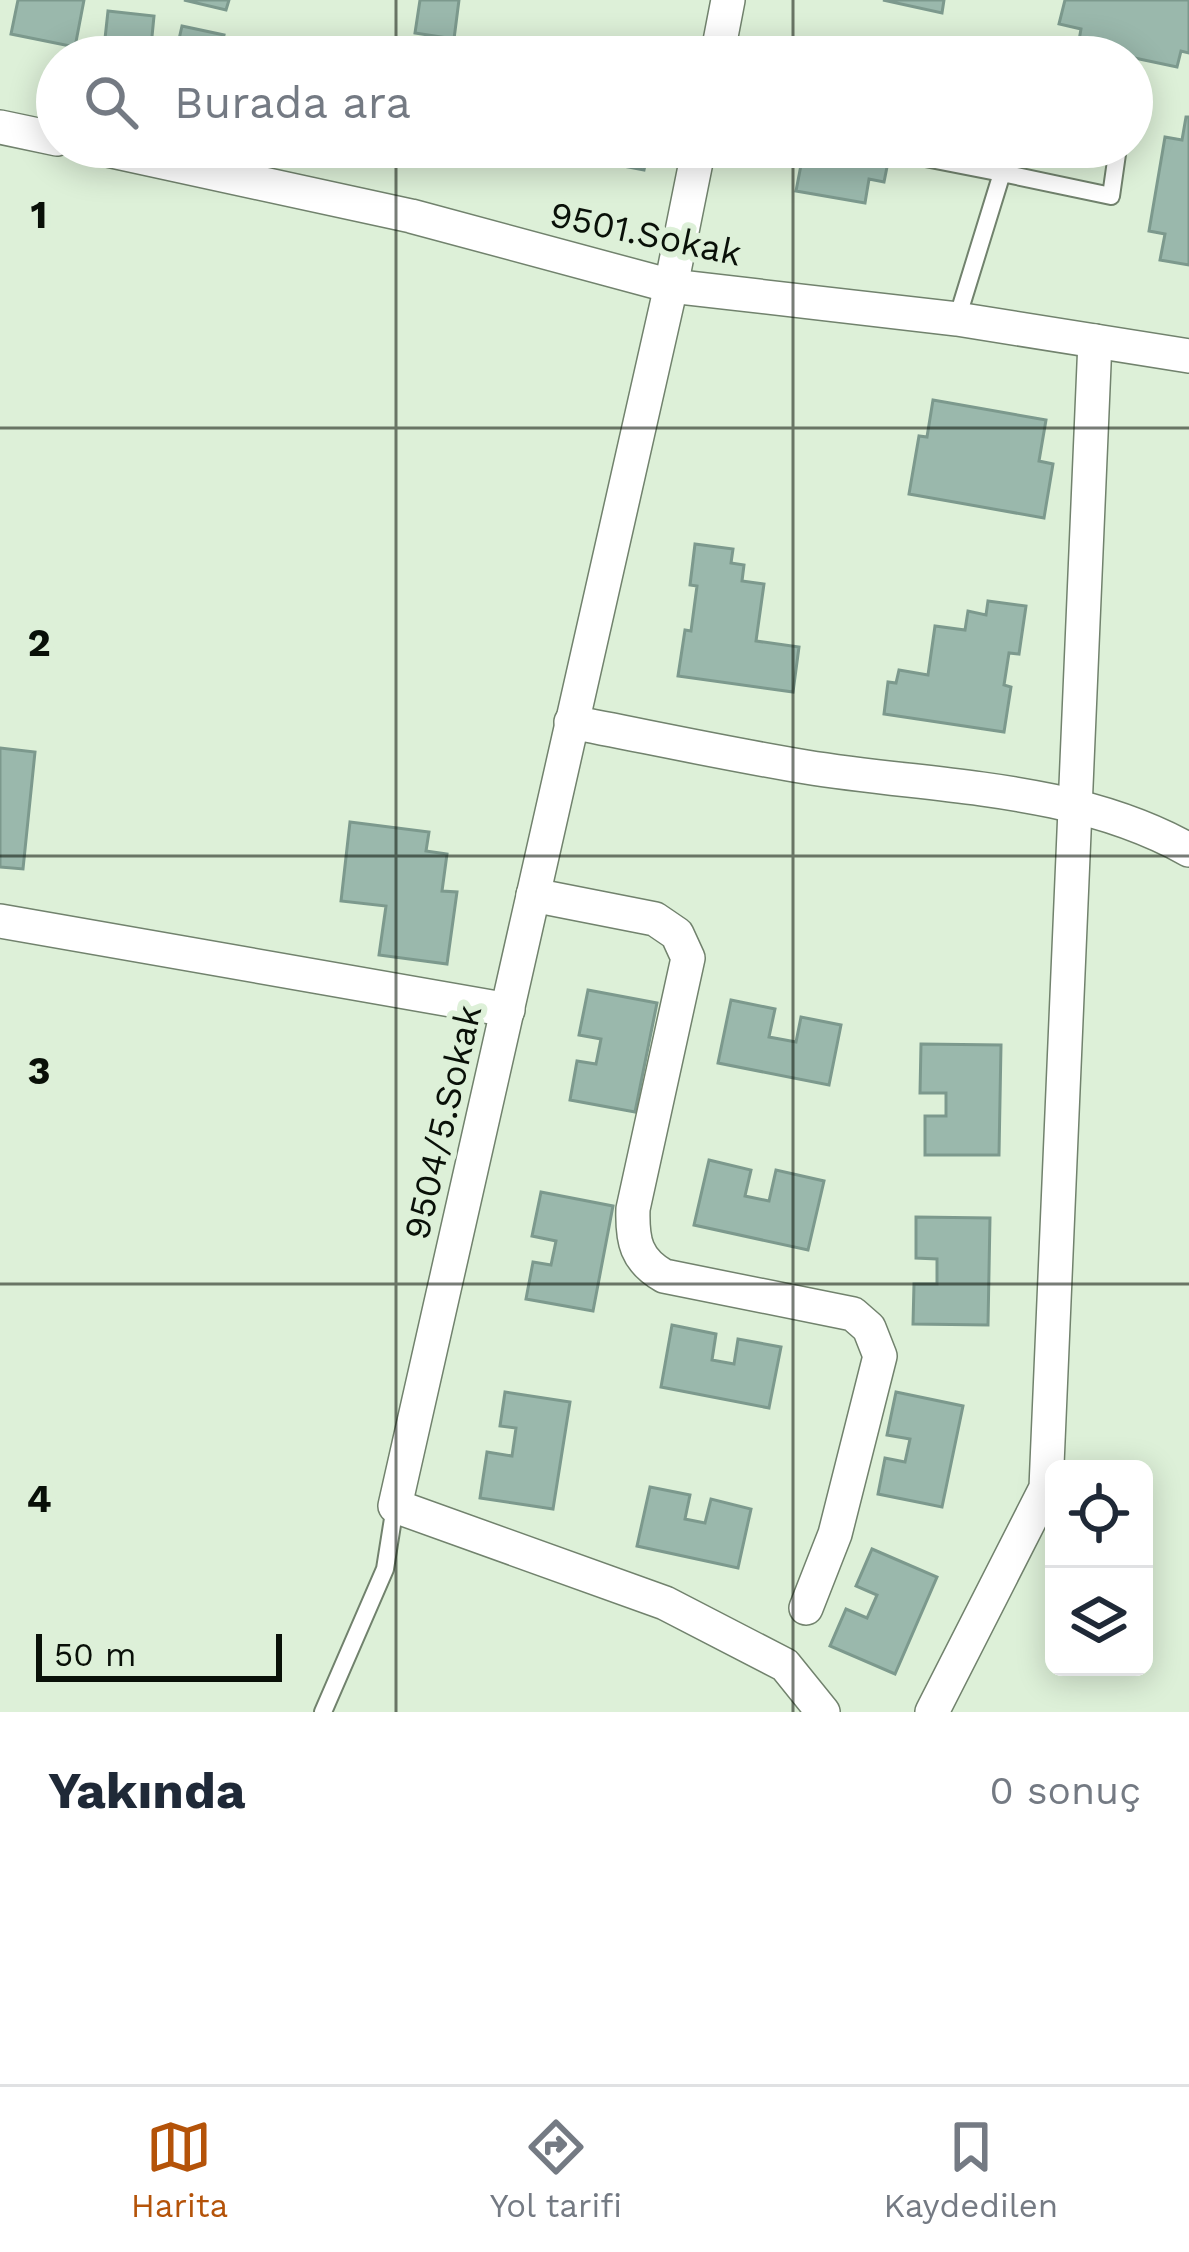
<!DOCTYPE html>
<html lang="tr">
<head>
<meta charset="utf-8">
<style>
	body { margin:0; font-family:"Work Sans",sans-serif; background:#f2f2f3; color:#1f2937 }
	.controls { position:absolute; right:36px; bottom:36px; display:grid; overflow:hidden; border-radius:18px; box-shadow:0 6px 30px #0003 }
	.controls button { width:108px; height:108px; display:grid; place-items:center; padding:0; border:0; border-bottom:3px solid #e0e1e3; background:#fff; color:#1f2937; font:60px sans-serif }
	.scale { position:absolute; left:36px; bottom:30px; width:246px; box-sizing:border-box; padding-left:12px; border:6px solid #091008; border-top:0; font-size:33px; line-height:42px; white-space:nowrap; color:#091008; -webkit-text-stroke:9px #ddf0d8; paint-order:stroke }
	.list { margin:0; padding:0; list-style:none }
	h2 { display:flex; justify-content:space-between; align-items:center; height:156px; margin:0; padding:0 48px; font-size:51px }
	h2 small { font-size:39px; font-weight:400; color:#747a83 }
	.icon { flex:none; width:66px; height:66px; fill:none; stroke:currentColor; stroke-width:2; stroke-linecap:round; stroke-linejoin:round }
	.map { position:relative; flex:none; width:1189px; height:1712px; overflow:hidden }
	.search { position:absolute; background:#fff; box-shadow:0 6px 30px #0003; left:36px; right:36px; top:36px; height:132px; display:flex; align-items:center; gap:30px; box-sizing:border-box; padding:0 42px; border-radius:66px; color:#747a83; font-size:45px }
	.sheet { height:372px; background:#fff }
	nav { display:flex; justify-content:space-around; align-items:center; box-sizing:border-box; height:168px; border-top:3px solid #e0e1e3; background:#fff; font-size:33px; color:#747a83 }
	nav a { display:grid; justify-items:center; gap:6px }
	nav .on { color:#b45309 }
	.map>svg:first-child { display:block }
	.building { fill:#9ab8ac; stroke:#7c998d; stroke-width:3 }
	.lines { fill:none; stroke-linecap:round; stroke-linejoin:round }
	.service-casing { stroke:#71826d; stroke-width:20 }
	.minor-casing { stroke:#71826d; stroke-width:36 }
	.service { stroke:#fff; stroke-width:16 }
	.minor { stroke:#fff; stroke-width:33 }
	.grid { fill:none; stroke:#091008; stroke-width:3; stroke-opacity:0.55 }
	.labels { text-anchor:middle; stroke-width:12; stroke-linejoin:round; paint-order:stroke }
	.street-label { font-size:36px; fill:#091008; stroke:#ddf0d8 }
	.grid-label { font-size:39px; text-anchor:middle; font-weight:bold; fill:#091008; stroke:#ddf0d8; stroke-width:12; stroke-linejoin:round; paint-order:stroke }
</style>
</head>
<body>
<div class="map">
<svg width="1189" height="1712" viewBox="0 0 1189 1712">
	<rect width="100%" height="100%" fill="#ddf0d8"/>
	<g class="building">
		<path d="M 18,0 L 84,0 L 75,47 L 11,34 Z"/>
		<path d="M 184,0 L 229,0 L 226,10 Z"/>
		<path d="M 420,0 L 459,0 L 454,39 L 415,33 Z"/>
		<path d="M 883,0 L 944,0 L 942,13 Z"/>
		<path d="M 1065,0 L 1189,0 L 1189,53 L 1181,51 L 1177,67 L 1078,46 L 1081,29 L 1059,24 Z"/>
		<path d="M 108,11 L 154,16 L 150,57 L 103,57 Z"/>
		<path d="M 182,26 L 224,35 L 219,57 L 175,57 Z"/>
		<path d="M 822,48 L 875,57 L 820,57 Z"/>
		<path d="M 1186,117 L 1189,117 L 1189,265 L 1160,260 L 1165,234 L 1149,231 L 1165,137 L 1182,140 Z"/>
		<path d="M 524,147 L 649,147 L 644,170 Z"/>
		<path d="M 787,147 L 891,147 L 884,182 L 869,179 L 865,203 L 796,191 L 801,165 L 784,162 Z"/>
		<path d="M 933,400 L 1046,420 L 1039,461 L 1053,464 L 1044,518 L 909,494 L 919,436 L 927,437 Z"/>
		<path d="M 695,544 L 733,549 L 731,563 L 744,565 L 742,581 L 764,584 L 756,641 L 799,647 L 793,692 L 678,676 L 685,630 L 691,631 L 697,586 L 690,585 Z"/>
		<path d="M 988,601 L 1026,606 L 1019,654 L 1009,653 L 1004,685 L 1011,687 L 1004,732 L 884,714 L 888,682 L 896,683 L 899,670 L 928,675 L 935,626 L 965,630 L 968,611 L 986,615 Z"/>
		<path d="M 0,748 L 35,752 L 23,869 L 0,867 Z"/>
		<path d="M 350,822 L 429,832 L 426,851 L 447,854 L 442,891 L 457,892 L 447,964 L 379,955 L 386,906 L 341,901 Z"/>
		<path d="M 588,990 L 657,1003 L 635,1112 L 570,1100 L 577,1061 L 596,1064 L 601,1039 L 579,1035 Z"/>
		<path d="M 731,1000 L 775,1009 L 769,1037 L 796,1042 L 801,1017 L 841,1025 L 829,1085 L 718,1063 Z"/>
		<path d="M 921,1044 L 1001,1045 L 999,1155 L 925,1155 L 925,1116 L 946,1116 L 946,1093 L 920,1093 Z"/>
		<path d="M 709,1160 L 751,1170 L 745,1196 L 769,1201 L 776,1170 L 824,1181 L 808,1250 L 694,1225 Z"/>
		<path d="M 541,1192 L 613,1206 L 593,1311 L 526,1299 L 533,1262 L 551,1265 L 556,1241 L 532,1236 Z"/>
		<path d="M 916,1217 L 990,1218 L 988,1325 L 913,1324 L 914,1284 L 937,1284 L 937,1259 L 916,1258 Z"/>
		<path d="M 672,1325 L 716,1334 L 712,1360 L 734,1364 L 738,1339 L 781,1347 L 769,1408 L 661,1387 Z"/>
		<path d="M 505,1392 L 570,1402 L 553,1509 L 480,1498 L 487,1452 L 512,1456 L 516,1428 L 500,1426 Z"/>
		<path d="M 896,1392 L 963,1406 L 942,1507 L 878,1494 L 885,1458 L 905,1462 L 910,1439 L 887,1435 Z"/>
		<path d="M 650,1487 L 690,1495 L 685,1519 L 705,1523 L 711,1499 L 751,1509 L 738,1568 L 637,1546 Z"/>
		<path d="M 872,1549 L 937,1577 L 895,1674 L 830,1646 L 846,1609 L 867,1618 L 877,1595 L 856,1586 Z"/>
	</g>
	<g class="lines">
		<g class="service-casing">
			<g id="service">
				<path d="M 915,156 L 1002,173"/>
				<path d="M 957,319 L 1002,173 L 1111,196 L 1118,147"/>
				<path d="M 323,1712 L 385,1569 L 395,1506"/>
			</g>
		</g>
		<g class="minor-casing">
			<g id="minor">
				<path d="M 717,57 L 728,0"/>
				<path d="M 0,127 L 57,139"/>
				<path d="M 93,147 L 411,216 L 671,286 L 957,319 L 1189,356"/>
				<path d="M 699,147 L 671,286 L 395,1506 L 665,1603 L 785,1665 L 823,1712"/>
				<path d="M 571,722 C 649,737 727,754 806,767 C 935,788 1073,785 1189,850"/>
				<path d="M 533,895 L 655,919 L 677,934 L 688,958 L 633,1209 C 632,1241 636,1260 664,1276 L 853,1314 L 869,1328 L 880,1356 L 835,1534 L 806,1608"/>
				<path d="M 0,921 L 508,1010"/>
				<path d="M 932,1712 L 1046,1488 L 1095,341"/>
			</g>
		</g>
		<use href="#service" class="service"/>
		<use href="#minor" class="minor"/>
	</g>
	<path class="grid" d="M 396,0 L 396,57M 793,0 L 793,57M 396,147 L 396,1712M 793,147 L 793,1712M 0,428 L 1189,428M 0,856 L 1189,856M 0,1284 L 1189,1284"/>
	<g class="labels">
		<g class="street-label">
			<text transform="translate(646 233) rotate(12)" y="13">9501.Sokak</text>
			<text transform="translate(442 1122) rotate(-77)" y="13">9504/5.Sokak</text>
		</g>
	</g>
	<g class="grid-label">
		<text x="39" y="228">1</text>
		<text x="39" y="656">2</text>
		<text x="39" y="1084">3</text>
		<text x="39" y="1512">4</text>
	</g>
</svg>
<div class="controls">
<button><svg class="icon" aria-label="locate" viewBox="0 0 24 24"><circle cx="12" cy="12" r="6"/><path d="M12 2v4M12 18v4M2 12h4M18 12h4"/></svg></button>
<button><svg class="icon" aria-label="layers" viewBox="0 0 24 24"><path d="M12 4l9 5-9 5-9-5zM3 14l9 5 9-5"/></svg></button>
</div>
<div class="scale">50 m</div>
<div class="search"><svg class="icon" aria-label="search" viewBox="0 0 24 24"><circle cx="10" cy="10" r="6"/><path d="M15 15l6 6"/></svg>Burada ara</div>
</div>
<section class="sheet">
<h2>Yakında<small>0 sonuç</small></h2>
<ul class="list">
</ul>
</section>
<nav>
<a class="on"><svg class="icon" aria-label="map" viewBox="0 0 24 24"><path d="M3 6l6-2 6 2 6-2v14l-6 2-6-2-6 2zM9 4v14M15 6v14"/></svg>Harita</a>
<a><svg class="icon" aria-label="directions" viewBox="0 0 24 24"><path d="M12 3l9 9-9 9-9-9zM9 14v-3h6M13 9l2 2-2 2"/></svg>Yol tarifi</a>
<a><svg class="icon" aria-label="saved" viewBox="0 0 24 24"><path d="M7 4h10v16l-5-4-5 4z"/></svg>Kaydedilen</a>
</nav>
</body>
</html>
